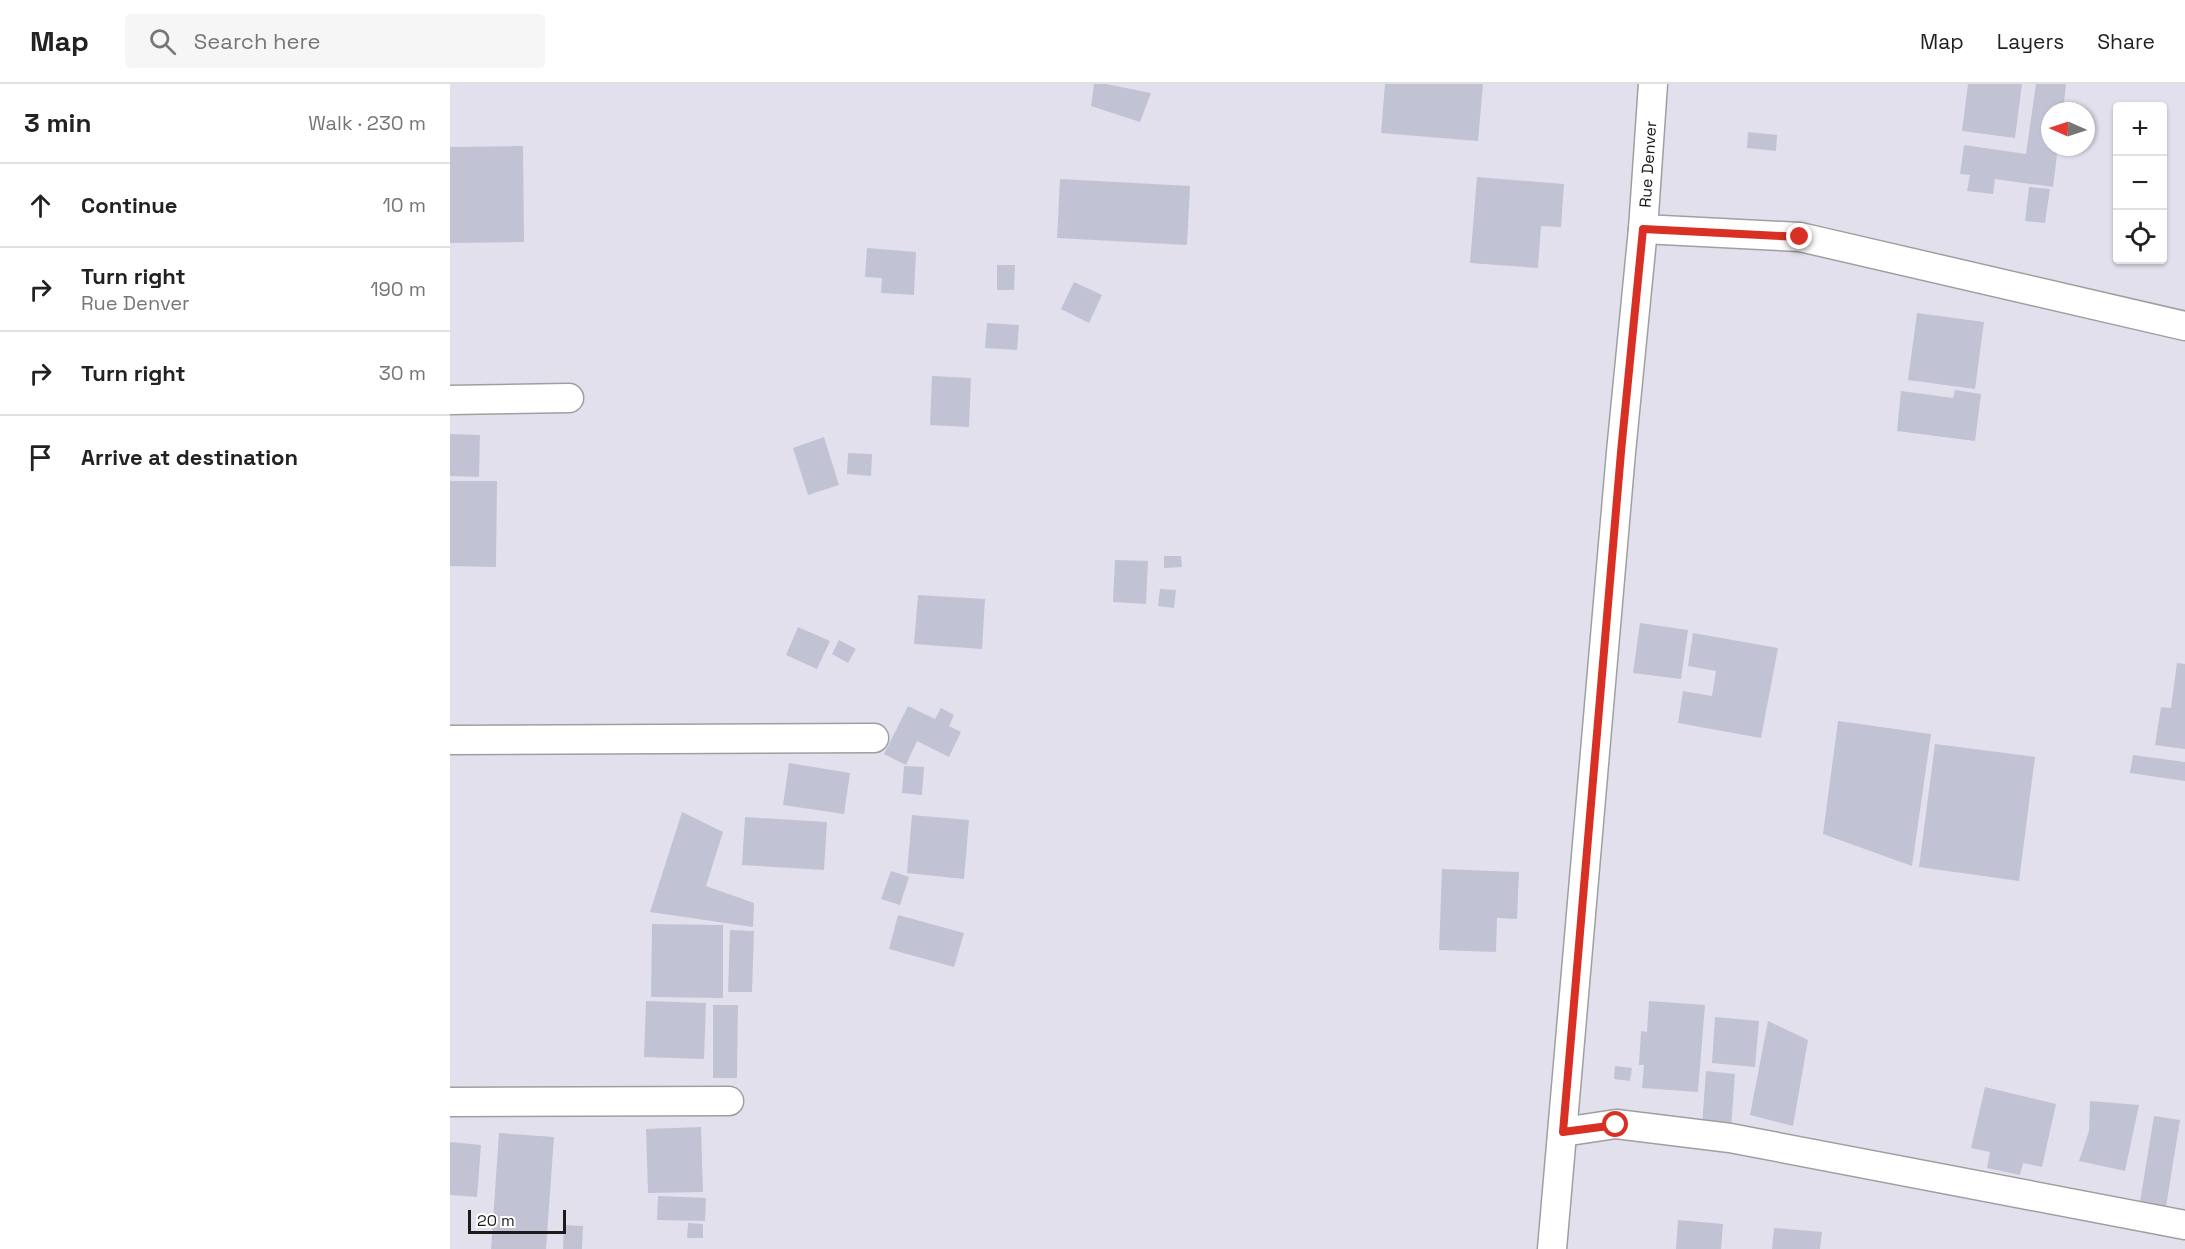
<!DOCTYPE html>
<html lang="en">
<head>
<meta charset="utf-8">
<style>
	body { margin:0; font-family:"Space Grotesk",sans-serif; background:#f6f6f6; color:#222 }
	.controls { position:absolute; right:18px; top:18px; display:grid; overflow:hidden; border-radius:6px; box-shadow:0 2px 4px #0004 }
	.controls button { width:54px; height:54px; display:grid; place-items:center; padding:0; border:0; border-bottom:2px solid #e0e0e0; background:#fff; color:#222; font:30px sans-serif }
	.compass { position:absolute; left:1591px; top:18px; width:54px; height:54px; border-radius:50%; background:#fff; box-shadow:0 2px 4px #0004; rotate:273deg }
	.scale { position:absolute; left:18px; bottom:15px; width:98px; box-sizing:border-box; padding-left:6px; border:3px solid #1b1b1b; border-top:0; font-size:16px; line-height:21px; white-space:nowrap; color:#1b1b1b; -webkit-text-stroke:4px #fff; paint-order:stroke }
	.stop { position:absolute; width:18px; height:18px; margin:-14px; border:4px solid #d93025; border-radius:50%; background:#fff }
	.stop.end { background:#d93025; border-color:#fff; box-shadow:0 2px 6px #0008 }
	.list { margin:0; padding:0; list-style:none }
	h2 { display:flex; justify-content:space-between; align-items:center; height:78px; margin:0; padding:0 24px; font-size:26px }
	h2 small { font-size:20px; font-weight:400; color:#767676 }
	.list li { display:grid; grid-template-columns:39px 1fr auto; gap:18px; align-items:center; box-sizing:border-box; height:84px; padding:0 24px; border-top:2px solid #e0e0e0 }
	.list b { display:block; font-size:22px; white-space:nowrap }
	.list p { margin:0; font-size:20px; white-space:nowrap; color:#767676 }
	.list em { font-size:20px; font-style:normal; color:#767676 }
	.icon { flex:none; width:33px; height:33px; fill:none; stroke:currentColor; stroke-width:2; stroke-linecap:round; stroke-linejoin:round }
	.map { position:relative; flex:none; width:1735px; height:1165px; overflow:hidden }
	header { display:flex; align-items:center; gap:36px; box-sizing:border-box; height:84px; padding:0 30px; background:#fff; border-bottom:2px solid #e0e0e0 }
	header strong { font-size:28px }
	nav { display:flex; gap:33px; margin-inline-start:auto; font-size:21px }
	.search { width:420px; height:54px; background:#f6f6f6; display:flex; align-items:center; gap:15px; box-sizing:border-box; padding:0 21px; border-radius:6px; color:#767676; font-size:22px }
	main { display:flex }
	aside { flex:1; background:#fff }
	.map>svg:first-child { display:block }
	.building { fill:#c1c2d4 }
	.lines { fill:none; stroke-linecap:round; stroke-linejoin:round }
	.minor-casing { stroke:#9f9f9f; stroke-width:31 }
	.minor { stroke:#fff; stroke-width:28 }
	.route { stroke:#d93025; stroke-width:8 }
	.labels { text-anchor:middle; stroke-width:4.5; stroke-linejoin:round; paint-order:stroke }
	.street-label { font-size:16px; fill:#1b1b1b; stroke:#fff }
</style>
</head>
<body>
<header>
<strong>Map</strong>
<div class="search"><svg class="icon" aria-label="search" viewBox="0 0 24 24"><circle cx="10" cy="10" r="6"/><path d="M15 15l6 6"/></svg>Search here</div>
<nav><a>Map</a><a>Layers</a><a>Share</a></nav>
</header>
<main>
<aside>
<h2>3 min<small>Walk · 230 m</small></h2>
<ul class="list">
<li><svg class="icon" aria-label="ahead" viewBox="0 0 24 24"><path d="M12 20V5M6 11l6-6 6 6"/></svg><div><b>Continue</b></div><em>10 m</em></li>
<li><svg class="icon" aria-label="right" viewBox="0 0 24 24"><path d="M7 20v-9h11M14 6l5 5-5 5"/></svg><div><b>Turn right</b><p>Rue Denver</p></div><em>190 m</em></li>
<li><svg class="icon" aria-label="right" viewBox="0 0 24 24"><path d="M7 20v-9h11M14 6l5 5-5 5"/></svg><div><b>Turn right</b></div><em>30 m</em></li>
<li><svg class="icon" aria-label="arrive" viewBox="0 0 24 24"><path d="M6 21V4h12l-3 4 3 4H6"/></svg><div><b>Arrive at destination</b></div></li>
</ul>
</aside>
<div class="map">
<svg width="1735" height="1165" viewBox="0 0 1735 1165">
	<rect width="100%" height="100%" fill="#e3e0ee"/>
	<g class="building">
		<path d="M 644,0 L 656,0 L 701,9 L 690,38 L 641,22 Z"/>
		<path d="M 935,0 L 1033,0 L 1028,57 L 931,49 Z"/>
		<path d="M 1518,0 L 1572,0 L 1565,54 L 1512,47 Z"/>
		<path d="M 1586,0 L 1616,0 L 1613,27 L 1600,27 L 1600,63 L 1608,63 L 1603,103 L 1545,95 L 1543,110 L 1517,107 L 1520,91 L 1510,90 L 1514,61 L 1576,70 Z"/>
		<path d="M 1298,48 L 1327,51 L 1326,67 L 1297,64 Z"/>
		<path d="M 73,62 L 74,158 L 0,159 L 0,63 Z"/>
		<path d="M 1027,93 L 1114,100 L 1111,143 L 1091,142 L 1088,184 L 1020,179 Z"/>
		<path d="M 610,95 L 740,102 L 737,161 L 607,154 Z"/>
		<path d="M 1579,103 L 1600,105 L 1595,139 L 1575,137 Z"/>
		<path d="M 417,164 L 466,168 L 464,211 L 431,209 L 432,194 L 415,193 Z"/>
		<path d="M 547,181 L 565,181 L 564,206 L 547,206 Z"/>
		<path d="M 624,198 L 652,211 L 639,239 L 611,225 Z"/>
		<path d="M 1467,229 L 1534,238 L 1525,305 L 1458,296 Z"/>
		<path d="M 537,239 L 569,241 L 567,266 L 535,264 Z"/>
		<path d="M 482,292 L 521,294 L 519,343 L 480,341 Z"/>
		<path d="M 1505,306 L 1531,310 L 1525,357 L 1447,347 L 1451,307 L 1503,314 Z"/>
		<path d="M 0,350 L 30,351 L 29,393 L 0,392 Z"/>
		<path d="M 374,353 L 389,401 L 358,411 L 343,364 Z"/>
		<path d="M 398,369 L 422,370 L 421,392 L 397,390 Z"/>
		<path d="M 0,397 L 47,397 L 46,483 L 0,482 Z"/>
		<path d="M 714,472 L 731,472 L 732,483 L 714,484 Z"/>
		<path d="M 665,476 L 698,477 L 696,520 L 663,518 Z"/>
		<path d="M 710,505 L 726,506 L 724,524 L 708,522 Z"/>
		<path d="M 468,511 L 535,515 L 532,565 L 464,560 Z"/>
		<path d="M 1190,539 L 1238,546 L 1231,595 L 1183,589 Z"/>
		<path d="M 348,543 L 380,557 L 367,585 L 336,571 Z"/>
		<path d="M 1243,549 L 1328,564 L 1311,654 L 1228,639 L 1233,607 L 1262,612 L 1266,587 L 1238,582 Z"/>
		<path d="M 389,556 L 406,565 L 398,579 L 382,570 Z"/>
		<path d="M 1727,579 L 1735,580 L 1735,665 L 1705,661 L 1711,623 L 1721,624 Z"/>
		<path d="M 458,622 L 485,635 L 491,624 L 504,631 L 499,642 L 511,648 L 499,673 L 467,657 L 456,681 L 434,670 Z"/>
		<path d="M 1388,637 L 1481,650 L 1462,782 L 1373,750 Z"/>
		<path d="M 1485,660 L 1585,673 L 1569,797 L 1469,783 Z"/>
		<path d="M 1683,671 L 1735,678 L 1735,697 L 1680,689 Z"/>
		<path d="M 339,679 L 400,689 L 394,730 L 333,721 Z"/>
		<path d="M 454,682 L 474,683 L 472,711 L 452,709 Z"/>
		<path d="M 232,728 L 273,748 L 256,802 L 304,819 L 303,843 L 200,828 Z"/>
		<path d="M 462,731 L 519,736 L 514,795 L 457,789 Z"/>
		<path d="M 295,733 L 377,738 L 374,786 L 292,781 Z"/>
		<path d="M 992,785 L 1069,788 L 1067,835 L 1047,834 L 1046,868 L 989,866 Z"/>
		<path d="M 441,787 L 459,793 L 450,821 L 431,815 Z"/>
		<path d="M 448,831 L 514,849 L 504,883 L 439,865 Z"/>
		<path d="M 202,840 L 273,841 L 273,914 L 201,913 Z"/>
		<path d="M 280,846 L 304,847 L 302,908 L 278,908 Z"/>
		<path d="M 196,917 L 256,919 L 254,975 L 194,973 Z"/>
		<path d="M 1199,917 L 1255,921 L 1248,1008 L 1192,1004 L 1194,981 L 1189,981 L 1191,947 L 1197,948 Z"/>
		<path d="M 263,921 L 288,921 L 287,994 L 263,994 Z"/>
		<path d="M 1265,933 L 1309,937 L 1305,983 L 1262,979 Z"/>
		<path d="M 1318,937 L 1358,956 L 1343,1042 L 1300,1031 Z"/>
		<path d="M 1165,982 L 1182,984 L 1180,997 L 1164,995 Z"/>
		<path d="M 1256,987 L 1285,990 L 1281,1044 L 1252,1042 Z"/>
		<path d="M 1535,1003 L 1606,1020 L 1592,1083 L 1573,1079 L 1570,1091 L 1537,1084 L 1540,1068 L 1521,1064 Z"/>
		<path d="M 1640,1017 L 1689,1021 L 1675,1087 L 1629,1077 L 1639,1047 Z"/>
		<path d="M 1704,1032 L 1730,1036 L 1715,1129 L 1689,1124 Z"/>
		<path d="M 251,1043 L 253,1108 L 198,1109 L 196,1045 Z"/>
		<path d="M 49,1049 L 104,1053 L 96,1165 L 41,1165 Z"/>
		<path d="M 0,1058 L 31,1061 L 27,1113 L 0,1111 Z"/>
		<path d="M 208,1112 L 256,1114 L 255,1137 L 207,1136 Z"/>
		<path d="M 1228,1136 L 1273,1140 L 1271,1165 L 1226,1165 Z"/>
		<path d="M 238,1139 L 253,1140 L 253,1154 L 237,1154 Z"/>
		<path d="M 114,1141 L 133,1142 L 132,1165 L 113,1165 Z"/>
		<path d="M 1324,1144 L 1372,1148 L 1370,1165 L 1322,1165 Z"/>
	</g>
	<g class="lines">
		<g class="minor-casing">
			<g id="minor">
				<path d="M 1193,145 L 1350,153 L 1735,242"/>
				<path d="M 0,316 L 119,314"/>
				<path d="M 0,656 L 424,654"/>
				<path d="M 0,1018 L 279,1017"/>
				<path d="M 1113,1048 L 1166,1040 L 1280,1054 L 1735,1141"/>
				<path id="s1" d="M 1102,1165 L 1171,368 L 1193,145 L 1203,0"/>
			</g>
		</g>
		<use href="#minor" class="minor"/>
	</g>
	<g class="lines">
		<path class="route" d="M 1166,1041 L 1113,1048 L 1171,368 L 1193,145 L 1350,153"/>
	</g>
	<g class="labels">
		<g class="street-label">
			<text dy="6" stroke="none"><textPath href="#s1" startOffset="1089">Rue Denver</textPath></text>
		</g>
	</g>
</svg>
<div class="controls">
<button>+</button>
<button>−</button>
<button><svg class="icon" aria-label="locate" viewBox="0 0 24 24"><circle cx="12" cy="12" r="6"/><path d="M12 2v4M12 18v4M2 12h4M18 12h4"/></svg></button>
</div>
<svg class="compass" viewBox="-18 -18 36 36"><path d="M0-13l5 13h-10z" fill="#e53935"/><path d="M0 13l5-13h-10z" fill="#767676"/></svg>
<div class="scale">20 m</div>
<div class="stop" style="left:1166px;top:1041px"></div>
<div class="stop end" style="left:1350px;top:153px"></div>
</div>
</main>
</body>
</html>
